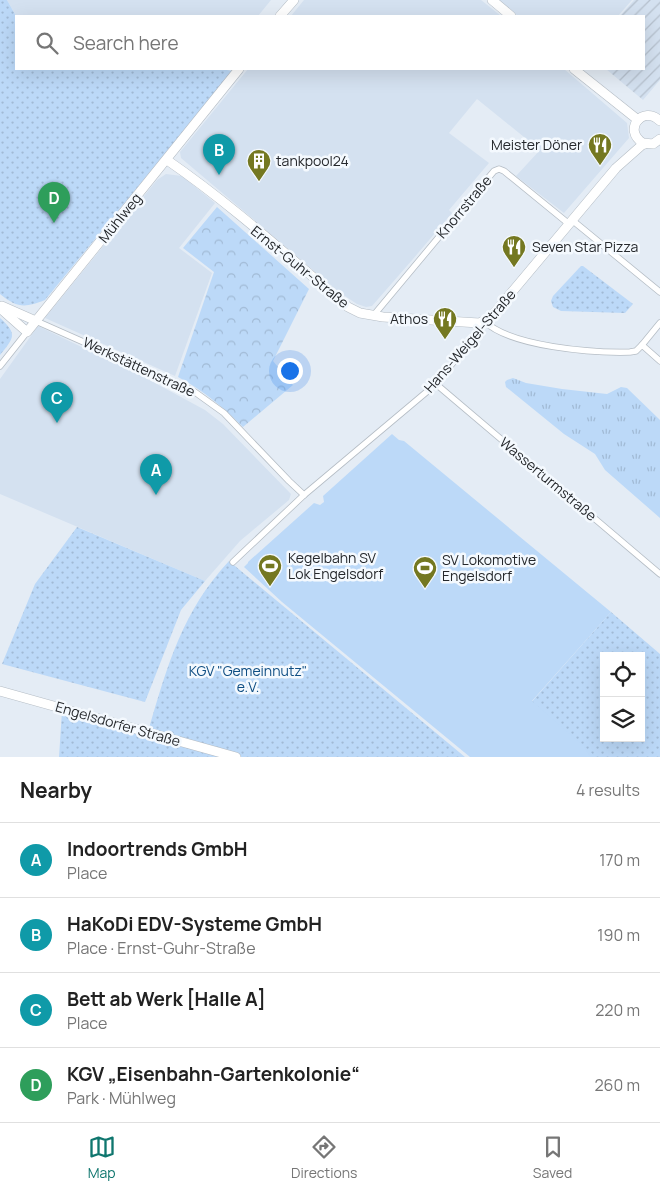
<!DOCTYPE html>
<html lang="en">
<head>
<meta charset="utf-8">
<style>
	body { margin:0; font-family:Manrope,sans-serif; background:#f2f2f2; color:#222 }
	.controls { position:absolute; right:15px; bottom:15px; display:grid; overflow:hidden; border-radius:0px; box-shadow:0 5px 20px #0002 }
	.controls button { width:45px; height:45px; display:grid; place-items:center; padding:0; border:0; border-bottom:1px solid #e0e0e0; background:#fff; color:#222; font:25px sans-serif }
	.you { position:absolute; left:289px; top:370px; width:18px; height:18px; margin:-12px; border:4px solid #fff; border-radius:50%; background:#1a73e8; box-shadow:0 0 0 8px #1a73e833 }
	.badge { display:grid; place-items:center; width:32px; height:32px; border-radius:50%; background:#0f766e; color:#fff; font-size:16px; font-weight:700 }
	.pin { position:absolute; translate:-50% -41px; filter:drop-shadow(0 1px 2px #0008) }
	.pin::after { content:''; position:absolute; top:26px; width:18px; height:15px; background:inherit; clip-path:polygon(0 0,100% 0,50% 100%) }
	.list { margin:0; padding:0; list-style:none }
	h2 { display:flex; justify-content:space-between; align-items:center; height:65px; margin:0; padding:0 20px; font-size:21px }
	h2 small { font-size:16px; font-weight:400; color:#767676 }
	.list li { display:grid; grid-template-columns:32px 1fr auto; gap:15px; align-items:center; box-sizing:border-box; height:75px; padding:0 20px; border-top:1px solid #e0e0e0 }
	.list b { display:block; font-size:19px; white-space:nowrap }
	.list p { margin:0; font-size:16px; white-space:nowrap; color:#767676 }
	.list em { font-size:16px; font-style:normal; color:#767676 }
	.icon { flex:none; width:28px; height:28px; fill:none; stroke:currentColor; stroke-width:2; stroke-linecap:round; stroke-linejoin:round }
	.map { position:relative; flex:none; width:660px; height:757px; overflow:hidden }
	.search { position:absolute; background:#fff; box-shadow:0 5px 20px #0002; left:15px; right:15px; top:15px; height:55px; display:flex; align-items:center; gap:12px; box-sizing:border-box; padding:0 18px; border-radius:0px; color:#767676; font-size:19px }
	.sheet { height:365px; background:#fff }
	nav { display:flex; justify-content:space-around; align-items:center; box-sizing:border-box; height:70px; border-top:1px solid #e0e0e0; background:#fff; font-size:14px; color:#767676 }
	nav a { display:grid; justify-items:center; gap:2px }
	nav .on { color:#0f766e }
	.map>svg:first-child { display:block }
	.built { fill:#d4e1f0 }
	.industrial { fill:url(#industrial-furrows) }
	.grass { fill:url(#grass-dots); fill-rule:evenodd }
	.forest { fill:url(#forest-crowns) }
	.park { fill:url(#park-tufts) }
	.pitch { fill:#bcd9f8 }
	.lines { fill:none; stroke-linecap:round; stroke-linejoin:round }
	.street-casing { stroke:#b5bdc5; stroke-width:7 }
	.secondary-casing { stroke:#b5bdc5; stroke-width:10 }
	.street { stroke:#fff; stroke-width:5.5 }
	.secondary { stroke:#fff; stroke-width:9 }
	.labels { text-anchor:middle; stroke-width:5; stroke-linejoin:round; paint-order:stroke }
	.poi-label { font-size:14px; fill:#25282c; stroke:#f4f9fe; text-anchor:start }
	.street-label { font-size:14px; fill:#25282c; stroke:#f4f9fe }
	.park-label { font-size:14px; fill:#0f4e83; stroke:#f4f9fe }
</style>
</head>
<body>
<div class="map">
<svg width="660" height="757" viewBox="0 0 660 757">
	<defs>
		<pattern id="industrial-furrows" width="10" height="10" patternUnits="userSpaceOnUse" patternTransform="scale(1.25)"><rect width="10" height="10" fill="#d4e1f0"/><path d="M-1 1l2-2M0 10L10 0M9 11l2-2" fill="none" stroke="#b6c1ce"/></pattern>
		<pattern id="grass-dots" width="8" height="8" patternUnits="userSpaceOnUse" patternTransform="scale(1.25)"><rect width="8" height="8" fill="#bcd9f8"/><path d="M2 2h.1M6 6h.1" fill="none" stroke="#a1bad5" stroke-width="1.8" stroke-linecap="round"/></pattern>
		<pattern id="forest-crowns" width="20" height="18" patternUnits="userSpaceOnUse" patternTransform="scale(1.25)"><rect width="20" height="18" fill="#bcd9f8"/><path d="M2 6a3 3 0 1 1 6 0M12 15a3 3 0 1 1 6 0" fill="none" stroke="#a1bad5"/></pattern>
		<pattern id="park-tufts" width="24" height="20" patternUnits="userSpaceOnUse" patternTransform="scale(1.25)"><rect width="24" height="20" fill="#bcd9f8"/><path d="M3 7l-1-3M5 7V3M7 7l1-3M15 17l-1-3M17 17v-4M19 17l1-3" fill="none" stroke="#a1bad5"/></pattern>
	</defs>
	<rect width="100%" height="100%" fill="#e4ecf5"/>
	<g class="built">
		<path d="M 7,0 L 271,0 L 258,16 L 16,16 Z"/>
		<path d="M 304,0 L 481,0 L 501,16 L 291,16 Z"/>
		<path d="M 499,0 L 632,0 L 618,16 L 518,16 Z"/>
		<path d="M 248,69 L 564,69 L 627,123 L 629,138 L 564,213 L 516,176 L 540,150 L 477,99 L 449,133 L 489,163 L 449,210 L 452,213 L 413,259 L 372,306 L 366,307 L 357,304 L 339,292 L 181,158 L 180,152 Z"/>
		<path d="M 166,174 L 182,176 L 215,203 L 179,248 L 212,273 L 175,376 L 45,318 L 157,180 Z"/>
		<path d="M 38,326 L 142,376 L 205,410 L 223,424 L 291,494 L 289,500 L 240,541 L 205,581 L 0,494 L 0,379 Z"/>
	</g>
	<path class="industrial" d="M 634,0 L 660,0 L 660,80 L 643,100 L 606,69 L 644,69 L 644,16 L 620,16 Z"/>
	<g class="grass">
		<path d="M 0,0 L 7,0 L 16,16 L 16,69 L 221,69 L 233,71 L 45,300 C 25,308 17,308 0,294 Z"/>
		<path d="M 581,266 L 583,266 L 633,304 L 625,313 L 561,311 L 553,307 L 551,301 L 553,296 Z"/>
		<path d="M 0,318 C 18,334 14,338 0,355 Z"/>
		<path d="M 77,527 L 205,581 L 181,610 L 145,702 L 2,664 L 35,584 Z"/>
		<path d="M 229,561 L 465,757 L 59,757 L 62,711 L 150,736 L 153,729 L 149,728 C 168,664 182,612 229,561 Z"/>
		<path d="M 611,612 L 660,654 L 660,757 L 483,757 ZM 604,656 L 641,656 L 641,738 L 604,738 Z"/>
	</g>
	<path class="forest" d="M 217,207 L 309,289 L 273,361 L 293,385 L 243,427 C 222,406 204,391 178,377 L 214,272 L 183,248 Z"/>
	<path class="park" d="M 513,378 L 526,383 L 562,389 L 607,394 L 621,387 L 627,388 L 660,420 L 660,518 L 613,477 L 605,470 L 595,454 L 564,434 L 506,387 L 505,382 L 507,380 Z"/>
	<path class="pitch" d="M 392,434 L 399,440 L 404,441 L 611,612 L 532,701 L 596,757 L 470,757 L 282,602 L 244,567 L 248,563 L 248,562 L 314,503 L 320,505 L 324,502 L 323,496 Z"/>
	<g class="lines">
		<g class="street-casing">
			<g id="street">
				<path d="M 572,220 L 660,292"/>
				<path d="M 373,316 L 494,171 L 499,169 L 504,171 L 569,224"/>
				<path d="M 36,321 L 192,390 L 224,413 L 289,481 L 304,495"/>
				<path d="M 642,345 L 660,323"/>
				<path d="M 0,366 L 27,332"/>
				<path d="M 436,384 L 660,574"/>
				<path d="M 233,562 L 304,495 L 436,384 L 470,341 L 484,321 C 511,347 593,353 630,352 L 636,351 L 642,345 L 660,361"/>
			</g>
		</g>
		<g class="secondary-casing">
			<g id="secondary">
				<path d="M 492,0 L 511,16"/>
				<path d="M 280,16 L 294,0"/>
				<path d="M 574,69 L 638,120"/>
				<path d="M 660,121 C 643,104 622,130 643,143 L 653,144 L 660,139"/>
				<path d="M 167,160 C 231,204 289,257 348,307 L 360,313 L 383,317 L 479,323 L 490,318 L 496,311 L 616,168 L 642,145 L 645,144"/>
				<path d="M 2,306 L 36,321"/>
				<path d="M 0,308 L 27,332 L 239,69"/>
				<path d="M 0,691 L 236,757"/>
			</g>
		</g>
		<use href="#street" class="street"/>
		<use href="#secondary" class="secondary"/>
	</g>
	<defs>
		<g id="restaurant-pin" transform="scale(1.25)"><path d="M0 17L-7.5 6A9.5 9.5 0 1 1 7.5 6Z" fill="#747821" stroke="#f4f9fe"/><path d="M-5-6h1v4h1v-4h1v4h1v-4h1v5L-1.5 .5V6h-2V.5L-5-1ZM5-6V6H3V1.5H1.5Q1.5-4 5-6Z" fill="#fff"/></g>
		<g id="building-pin" transform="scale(1.25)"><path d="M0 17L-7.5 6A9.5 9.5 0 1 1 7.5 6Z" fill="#747821" stroke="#f4f9fe"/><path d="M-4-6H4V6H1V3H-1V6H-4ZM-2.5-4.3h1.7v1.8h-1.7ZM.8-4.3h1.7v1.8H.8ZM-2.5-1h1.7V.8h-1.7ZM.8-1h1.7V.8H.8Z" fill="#fff"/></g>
		<g id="stadium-pin" transform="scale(1.25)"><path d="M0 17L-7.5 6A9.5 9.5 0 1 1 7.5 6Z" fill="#747821" stroke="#f4f9fe"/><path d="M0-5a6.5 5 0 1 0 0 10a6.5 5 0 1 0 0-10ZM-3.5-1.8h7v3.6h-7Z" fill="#fff"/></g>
	</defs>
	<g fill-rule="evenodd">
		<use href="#restaurant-pin" x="600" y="145"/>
		<use href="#building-pin" x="259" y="161"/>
		<use href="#restaurant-pin" x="514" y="247"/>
		<use href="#restaurant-pin" x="445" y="319"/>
		<use href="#stadium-pin" x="270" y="566"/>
		<use href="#stadium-pin" x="425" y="568"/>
	</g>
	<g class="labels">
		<g class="poi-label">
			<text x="582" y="150" text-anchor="end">Meister Döner</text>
			<text x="276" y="166">tankpool24</text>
			<text x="532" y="252">Seven Star Pizza</text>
			<text x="428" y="324" text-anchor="end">Athos</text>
			<text x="288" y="563">Kegelbahn SV<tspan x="288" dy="16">Lok Engelsdorf</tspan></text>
			<text x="442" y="565">SV Lokomotive<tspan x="442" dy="16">Engelsdorf</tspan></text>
		</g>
		<g class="street-label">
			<text transform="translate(464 207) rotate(-50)" y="5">Knorrstraße</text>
			<text transform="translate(120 218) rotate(-51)" y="5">Mühlweg</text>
			<text transform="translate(300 267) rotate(39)" y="5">Ernst-Guhr-Straße</text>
			<text transform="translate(470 341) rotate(-49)" y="5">Hans-Weigel-Straße</text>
			<text transform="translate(139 367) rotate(25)" y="5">Werkstättenstraße</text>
			<text transform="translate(548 479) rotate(40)" y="5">Wasserturmstraße</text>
			<text transform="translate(118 724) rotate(16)" y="5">Engelsdorfer Straße</text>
		</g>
		<g class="park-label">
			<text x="248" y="676">KGV "Gemeinnutz"<tspan x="248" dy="16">e.V.</tspan></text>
		</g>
	</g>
</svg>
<div class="controls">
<button><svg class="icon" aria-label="locate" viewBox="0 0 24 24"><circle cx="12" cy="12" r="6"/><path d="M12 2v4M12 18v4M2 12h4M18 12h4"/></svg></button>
<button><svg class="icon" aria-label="layers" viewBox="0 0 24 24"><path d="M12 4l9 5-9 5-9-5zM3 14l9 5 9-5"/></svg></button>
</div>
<div class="you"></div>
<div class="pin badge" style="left:156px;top:495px;background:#0f9aa8">A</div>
<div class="pin badge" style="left:219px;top:175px;background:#0f9aa8">B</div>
<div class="pin badge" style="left:57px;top:423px;background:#0f9aa8">C</div>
<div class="pin badge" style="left:54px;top:223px;background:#2e9e5b">D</div>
<div class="search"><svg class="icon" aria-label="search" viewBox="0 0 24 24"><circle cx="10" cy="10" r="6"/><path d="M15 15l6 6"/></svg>Search here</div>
</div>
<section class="sheet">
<h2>Nearby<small>4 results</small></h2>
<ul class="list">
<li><span class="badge" style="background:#0f9aa8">A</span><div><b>Indoortrends GmbH</b><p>Place</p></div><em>170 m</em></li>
<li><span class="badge" style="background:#0f9aa8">B</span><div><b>HaKoDi EDV-Systeme GmbH</b><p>Place · Ernst-Guhr-Straße</p></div><em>190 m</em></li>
<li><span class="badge" style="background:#0f9aa8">C</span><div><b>Bett ab Werk [Halle A]</b><p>Place</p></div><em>220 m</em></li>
<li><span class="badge" style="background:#2e9e5b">D</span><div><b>KGV „Eisenbahn-Gartenkolonie“</b><p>Park · Mühlweg</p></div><em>260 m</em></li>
</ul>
</section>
<nav>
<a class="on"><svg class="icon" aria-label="map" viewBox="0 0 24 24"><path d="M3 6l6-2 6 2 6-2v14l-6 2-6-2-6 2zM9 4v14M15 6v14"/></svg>Map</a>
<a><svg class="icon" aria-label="directions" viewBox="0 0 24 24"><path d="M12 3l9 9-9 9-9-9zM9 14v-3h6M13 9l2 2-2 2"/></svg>Directions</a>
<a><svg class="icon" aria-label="saved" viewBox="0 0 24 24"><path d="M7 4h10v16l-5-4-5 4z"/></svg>Saved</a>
</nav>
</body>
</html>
